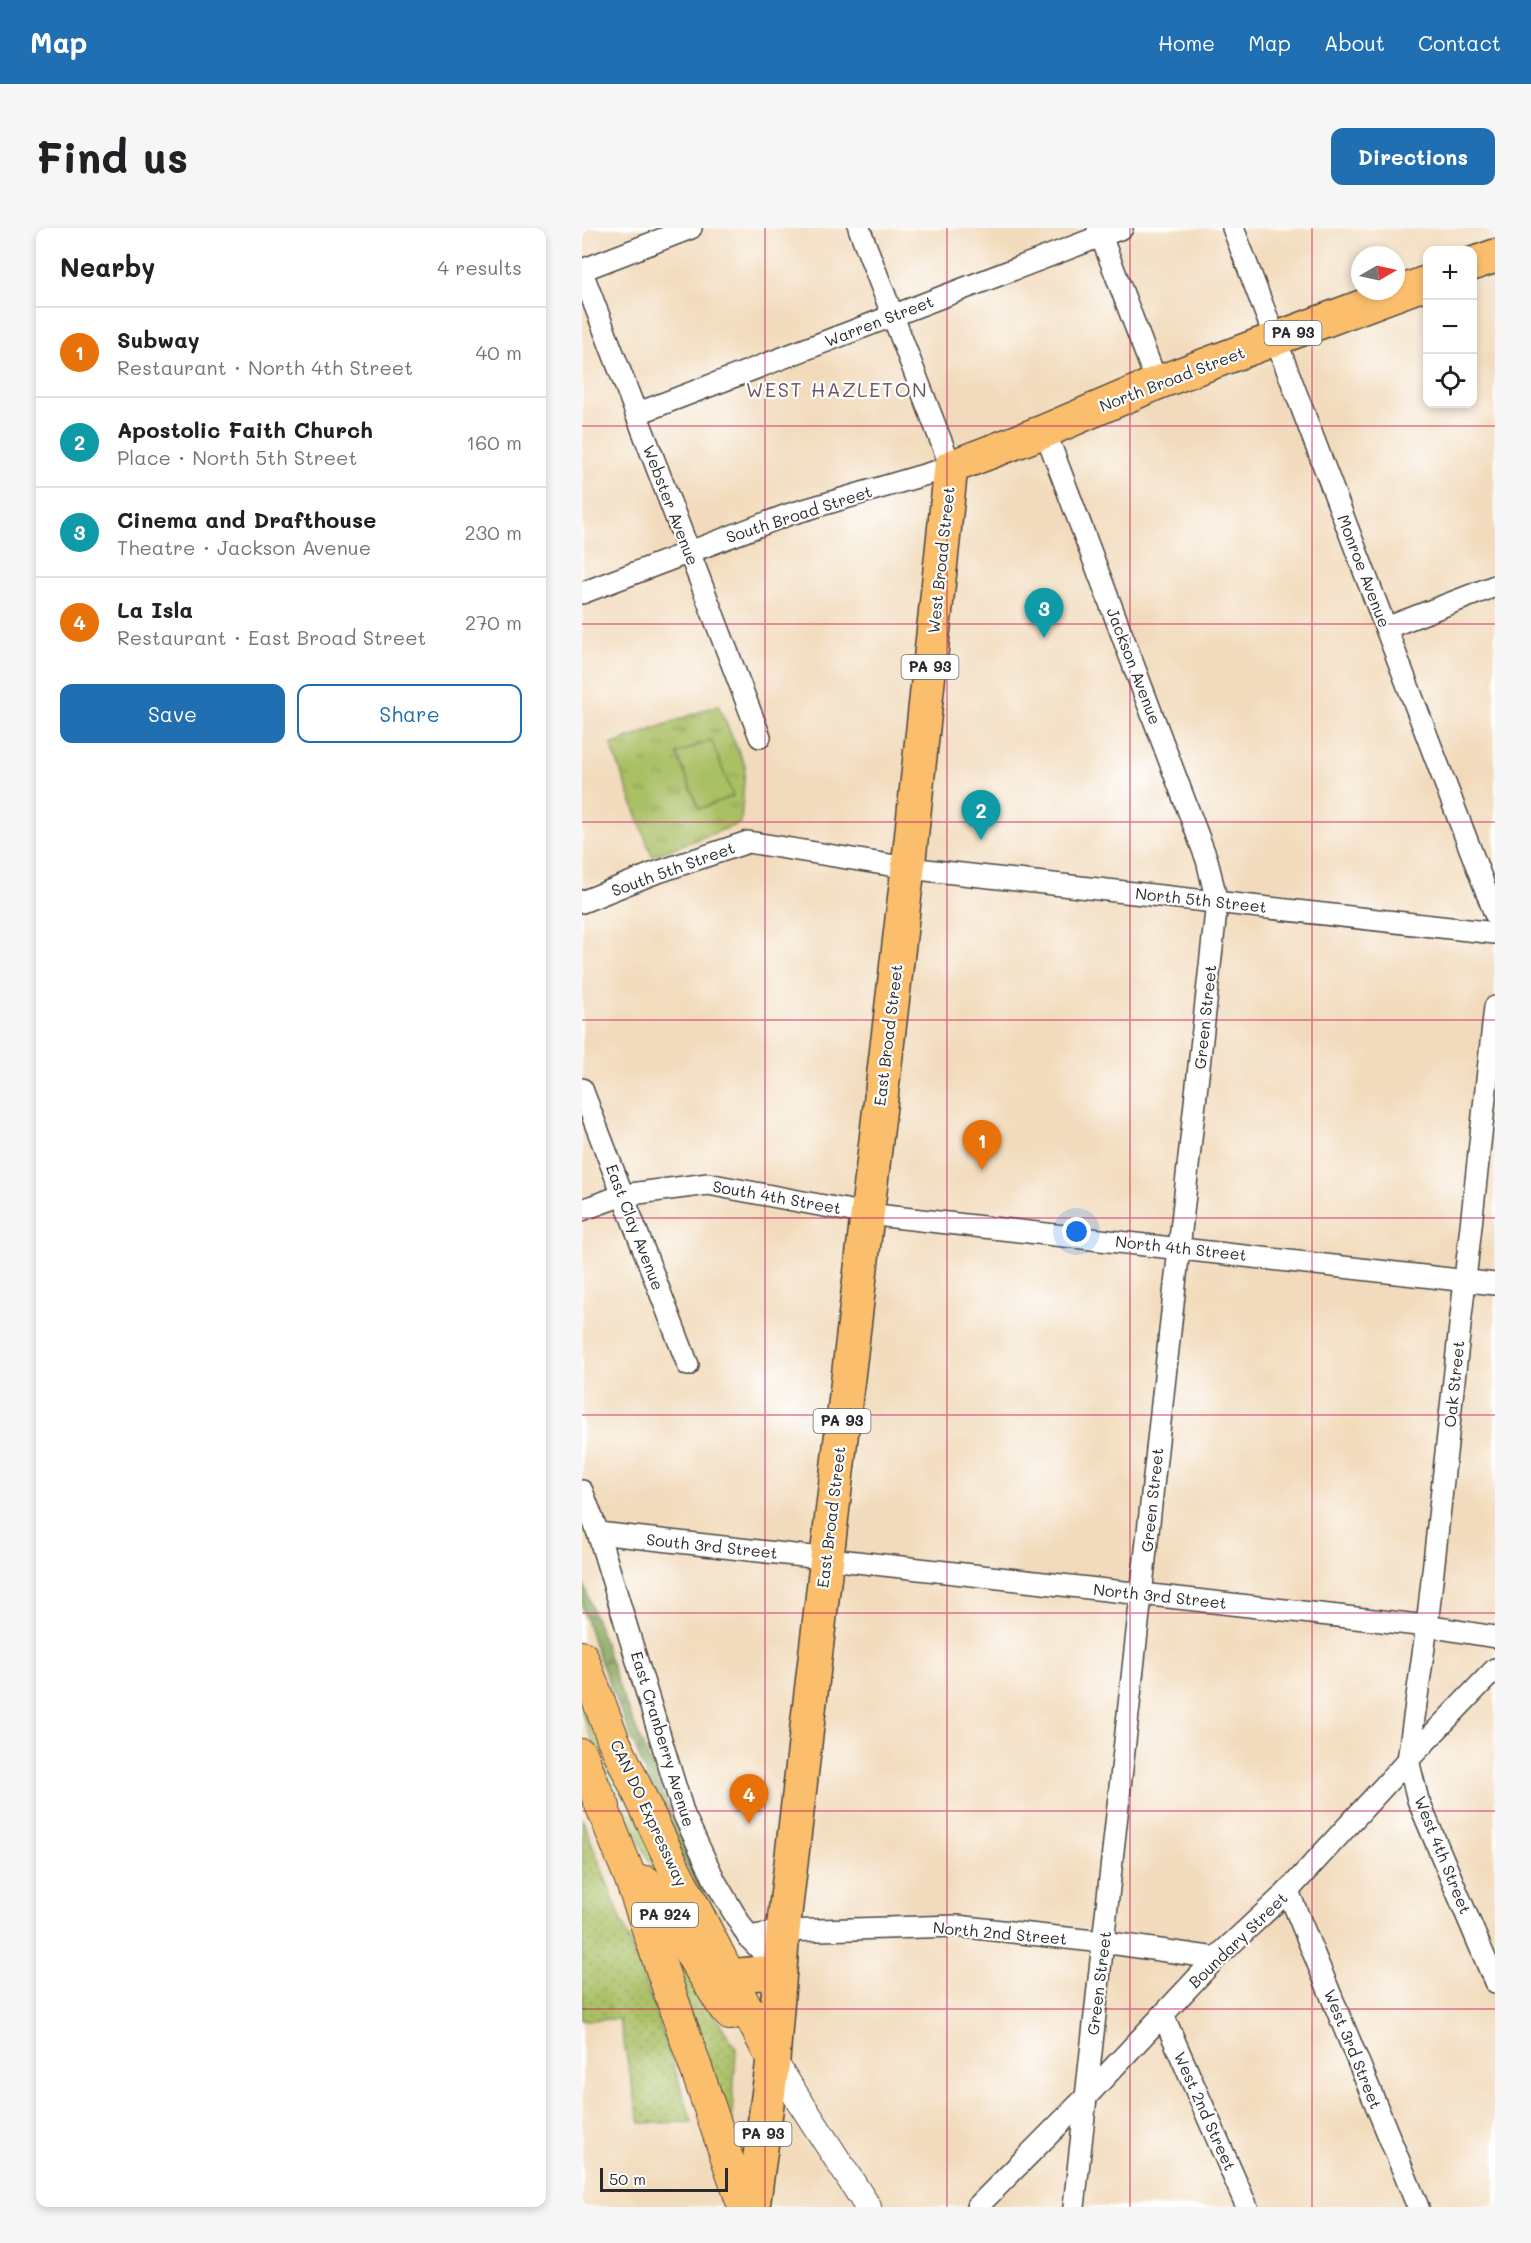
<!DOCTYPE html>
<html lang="en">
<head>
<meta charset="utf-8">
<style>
	body { margin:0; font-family:Mali,sans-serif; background:#f6f6f6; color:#202124 }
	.controls { position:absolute; right:18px; top:18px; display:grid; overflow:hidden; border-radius:12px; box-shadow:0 3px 9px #0003 }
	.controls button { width:54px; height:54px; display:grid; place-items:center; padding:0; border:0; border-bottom:2px solid #e0e0e0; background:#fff; color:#202124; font:30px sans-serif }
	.compass { position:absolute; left:769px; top:18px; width:54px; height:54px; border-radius:50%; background:#fff; box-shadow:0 3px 9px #0003; rotate:81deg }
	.scale { position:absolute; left:18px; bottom:15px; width:128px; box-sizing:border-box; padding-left:6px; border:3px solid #2b2b2b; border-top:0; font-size:16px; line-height:21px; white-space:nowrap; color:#2b2b2b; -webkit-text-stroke:4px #fff; paint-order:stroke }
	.you { position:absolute; left:495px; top:1004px; width:21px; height:21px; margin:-15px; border:4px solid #fff; border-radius:50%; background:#1a73e8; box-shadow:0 0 0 9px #1a73e833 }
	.badge { display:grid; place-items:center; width:39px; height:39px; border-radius:50%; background:#1f6fb2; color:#fff; font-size:20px; font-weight:700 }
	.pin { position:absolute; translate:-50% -50px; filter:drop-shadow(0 2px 3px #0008) }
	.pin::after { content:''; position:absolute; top:32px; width:21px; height:18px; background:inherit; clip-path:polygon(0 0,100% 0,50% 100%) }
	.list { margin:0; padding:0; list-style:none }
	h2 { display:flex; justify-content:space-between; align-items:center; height:78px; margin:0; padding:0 24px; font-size:26px }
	h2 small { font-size:20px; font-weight:400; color:#757577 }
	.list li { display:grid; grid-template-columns:39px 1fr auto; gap:18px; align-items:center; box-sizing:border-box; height:90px; padding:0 24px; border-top:2px solid #e0e0e0 }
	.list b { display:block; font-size:22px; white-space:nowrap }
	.list p { margin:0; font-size:20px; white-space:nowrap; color:#757577 }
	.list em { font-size:20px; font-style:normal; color:#757577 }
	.actions { display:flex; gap:12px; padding:18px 24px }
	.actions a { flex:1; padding:14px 0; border:2px solid #1f6fb2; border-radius:12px; text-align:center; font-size:21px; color:#1f6fb2 }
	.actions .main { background:#1f6fb2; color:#fff }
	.icon { flex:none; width:33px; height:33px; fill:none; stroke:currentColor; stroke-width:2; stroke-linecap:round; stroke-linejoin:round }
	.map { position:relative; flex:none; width:913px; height:1979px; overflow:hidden; border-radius:12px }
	header { display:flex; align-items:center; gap:36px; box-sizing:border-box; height:84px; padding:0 30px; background:#1f6fb2; color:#fff }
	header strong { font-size:28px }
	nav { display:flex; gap:33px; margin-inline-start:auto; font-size:21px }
	.intro { display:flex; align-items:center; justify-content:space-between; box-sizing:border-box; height:144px; padding:0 36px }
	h1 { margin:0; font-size:42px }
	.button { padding:15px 27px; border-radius:12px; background:#1f6fb2; color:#fff; font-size:21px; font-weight:700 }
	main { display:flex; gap:36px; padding:0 36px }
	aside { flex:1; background:#fff; border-radius:12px; box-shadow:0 3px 9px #0003 }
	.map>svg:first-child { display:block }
	.grass { fill:url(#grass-dots); stroke:#6a7648; stroke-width:1.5 }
	.forest { fill:url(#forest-firs); stroke:#596842; stroke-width:1.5 }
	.park { fill:url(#park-tufts); stroke:#6a7648; stroke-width:1.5 }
	.garden { fill:#aac065; stroke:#6a7648; stroke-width:1.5 }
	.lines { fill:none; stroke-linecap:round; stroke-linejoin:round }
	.minor-casing { stroke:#494541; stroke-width:24 }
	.tertiary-casing { stroke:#494541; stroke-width:28 }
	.primary-casing { stroke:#494541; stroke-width:34 }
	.trunk-casing { stroke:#494541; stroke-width:36 }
	.minor { stroke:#fff; stroke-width:21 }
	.tertiary { stroke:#fff; stroke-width:26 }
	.primary { stroke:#fabe6d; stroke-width:32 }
	.trunk { stroke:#fabe6d; stroke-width:33 }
	.grid { fill:none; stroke:#c2185b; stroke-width:1.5; stroke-opacity:0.55 }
	.labels { text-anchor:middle; stroke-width:4.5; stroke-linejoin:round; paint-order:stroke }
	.shield { fill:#fff; stroke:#6b6b6b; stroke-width:1.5 }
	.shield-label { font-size:15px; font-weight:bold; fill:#2b2b2b }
	.street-label { font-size:16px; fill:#2b2b2b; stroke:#fff }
	.quarter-label { font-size:20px; letter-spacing:1.5px; fill:#6b5660; stroke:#fff }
</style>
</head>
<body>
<header>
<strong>Map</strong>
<nav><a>Home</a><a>Map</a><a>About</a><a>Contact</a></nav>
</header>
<div class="intro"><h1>Find us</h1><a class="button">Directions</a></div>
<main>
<aside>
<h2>Nearby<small>4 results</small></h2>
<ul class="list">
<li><span class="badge" style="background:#e8710a">1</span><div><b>Subway</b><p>Restaurant · North 4th Street</p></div><em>40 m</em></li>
<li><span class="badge" style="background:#0f9aa8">2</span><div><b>Apostolic Faith Church</b><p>Place · North 5th Street</p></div><em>160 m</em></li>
<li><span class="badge" style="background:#0f9aa8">3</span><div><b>Cinema and Drafthouse</b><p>Theatre · Jackson Avenue</p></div><em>230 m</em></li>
<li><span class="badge" style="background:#e8710a">4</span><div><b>La Isla</b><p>Restaurant · East Broad Street</p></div><em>270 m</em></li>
</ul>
<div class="actions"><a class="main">Save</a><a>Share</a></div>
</aside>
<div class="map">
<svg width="913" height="1979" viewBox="0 0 913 1979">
	<defs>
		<pattern id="grass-dots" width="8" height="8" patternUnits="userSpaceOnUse" patternTransform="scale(1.5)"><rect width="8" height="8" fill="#aac065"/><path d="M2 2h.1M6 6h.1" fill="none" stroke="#8b9c53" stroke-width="1.8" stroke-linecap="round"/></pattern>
		<pattern id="forest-firs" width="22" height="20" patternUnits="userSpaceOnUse" patternTransform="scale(1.5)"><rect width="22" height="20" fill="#87a65a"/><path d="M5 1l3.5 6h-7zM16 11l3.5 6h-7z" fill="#6f874b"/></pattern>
		<pattern id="park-tufts" width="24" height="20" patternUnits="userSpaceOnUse" patternTransform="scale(1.5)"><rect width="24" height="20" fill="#aac065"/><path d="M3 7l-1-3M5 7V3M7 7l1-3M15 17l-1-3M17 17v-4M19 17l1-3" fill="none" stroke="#8b9c53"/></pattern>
	</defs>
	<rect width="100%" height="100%" fill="#fff"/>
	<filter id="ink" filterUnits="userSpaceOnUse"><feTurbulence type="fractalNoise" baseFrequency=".0167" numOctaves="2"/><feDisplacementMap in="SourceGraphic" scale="12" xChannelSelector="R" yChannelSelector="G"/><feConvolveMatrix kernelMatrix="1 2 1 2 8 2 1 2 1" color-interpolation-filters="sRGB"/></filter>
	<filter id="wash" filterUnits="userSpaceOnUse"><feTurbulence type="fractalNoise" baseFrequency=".008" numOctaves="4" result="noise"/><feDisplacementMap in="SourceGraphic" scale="24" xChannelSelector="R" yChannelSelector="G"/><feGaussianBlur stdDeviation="1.35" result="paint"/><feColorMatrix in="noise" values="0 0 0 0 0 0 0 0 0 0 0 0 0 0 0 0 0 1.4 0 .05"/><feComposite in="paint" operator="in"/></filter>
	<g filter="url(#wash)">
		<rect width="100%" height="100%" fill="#f2dbbc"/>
		<g class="grass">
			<path d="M 0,1468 L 100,1683 L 84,1668 L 21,1538 L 0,1487 Z"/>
			<path d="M 0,1590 L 70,1772 L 110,1894 L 58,1895 L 37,1791 L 0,1792 Z"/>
			<path d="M 81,1706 L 154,1821 L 149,1904 Z"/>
		</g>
		<path class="forest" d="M 0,1351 L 39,1464 L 118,1657 L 148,1708 L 143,1713 L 86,1601 L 14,1422 L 0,1380 Z"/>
		<path class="park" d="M 136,477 L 163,538 L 159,595 L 70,628 L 29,517 Z"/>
		<path class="garden" d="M 129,512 L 151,568 L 117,581 L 95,526 Z"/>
	</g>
	<g filter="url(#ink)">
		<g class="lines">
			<g class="minor-casing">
				<g id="minor">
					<path d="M 516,0 L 575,155"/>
					<path d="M 651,0 L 913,686"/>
					<path d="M 0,42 L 109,0"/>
					<path d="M 0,44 L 178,509"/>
					<path d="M 54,186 L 540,0"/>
					<path d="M 463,203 L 625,632 L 635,674 L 492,1979"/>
					<path d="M 0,365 L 205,287 L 369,239 L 277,0"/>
					<path d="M 804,400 L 913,358"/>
					<path d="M 0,674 L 70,646 L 166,614 L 326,640 L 913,705"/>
					<path d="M 913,779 L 845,1398 L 826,1532 L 836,1572 L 913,1754"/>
					<path d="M 0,861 L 106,1137"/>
					<path d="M 0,982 L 41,967 L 126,956 L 285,986 L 913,1056"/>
					<path d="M 0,1263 L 16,1305 L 102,1587 L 133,1653 L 166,1709 L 197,1741"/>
					<path d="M 16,1305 L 845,1398 L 913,1409"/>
					<path d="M 706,1663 L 836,1979"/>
					<path d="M 166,1709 L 201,1703 L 375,1698 L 521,1714 L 634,1730"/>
					<path d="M 581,1787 L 665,1979"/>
					<path d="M 395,1979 L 503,1870 L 634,1730 L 706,1663 L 826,1532 L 913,1441"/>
				</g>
			</g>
			<g class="tertiary-casing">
				<path id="tertiary" d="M 191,1832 L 286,1979"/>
			</g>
			<g class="primary-casing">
				<g id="primary">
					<path d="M 0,1429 L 31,1511 L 95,1646 L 191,1832"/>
					<path d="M 0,1527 L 12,1559 L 22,1579"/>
					<path d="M 12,1559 L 48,1649 L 162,1979"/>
					<path d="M 64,1654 L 142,1779 L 148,1786"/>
				</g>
			</g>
			<g class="trunk-casing">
				<g id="trunk">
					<path d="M 890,36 L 913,28"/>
					<path d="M 147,1748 L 178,1745 L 197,1747"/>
					<path d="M 171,1979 L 191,1832 L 201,1703 L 326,640 L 369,239 L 463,203 L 575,155 L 846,54"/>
				</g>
			</g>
			<use href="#minor" class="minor"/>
			<use href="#tertiary" class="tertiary"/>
			<use href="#primary" class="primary"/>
			<use href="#trunk" class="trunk"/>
		</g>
	</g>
	<path class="grid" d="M 183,0 L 183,1979M 365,0 L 365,1979M 548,0 L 548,1979M 730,0 L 730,1979M 0,198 L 913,198M 0,396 L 913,396M 0,594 L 913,594M 0,792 L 913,792M 0,990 L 913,990M 0,1187 L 913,1187M 0,1385 L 913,1385M 0,1583 L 913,1583M 0,1781 L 913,1781"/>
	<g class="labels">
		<g class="shield">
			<rect x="682.5" y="93" width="57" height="24" rx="4.5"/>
			<rect x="319.5" y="427" width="57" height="24" rx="4.5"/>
			<rect x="231.5" y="1181" width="57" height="24" rx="4.5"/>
			<rect x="50" y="1675" width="66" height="24" rx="4.5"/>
			<rect x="152.5" y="1894" width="57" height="24" rx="4.5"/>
		</g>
		<g class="shield-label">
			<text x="711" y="110">PA 93</text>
			<text x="348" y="444">PA 93</text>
			<text x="260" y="1198">PA 93</text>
			<text x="83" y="1692">PA 924</text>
			<text x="181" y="1911">PA 93</text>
		</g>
		<g class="street-label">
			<text transform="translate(297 93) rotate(-21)" y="6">Warren Street</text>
			<text transform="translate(590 151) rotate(-21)" y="6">North Broad Street</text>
			<text transform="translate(89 277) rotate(69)" y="6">Webster Avenue</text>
			<text transform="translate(217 286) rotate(-18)" y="6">South Broad Street</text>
			<text transform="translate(359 332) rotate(-84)" y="6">West Broad Street</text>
			<text transform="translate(782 343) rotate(69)" y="6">Monroe Avenue</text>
			<text transform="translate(552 438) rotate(69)" y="6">Jackson Avenue</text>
			<text transform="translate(91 641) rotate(-20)" y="6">South 5th Street</text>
			<text transform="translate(619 672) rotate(6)" y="6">North 5th Street</text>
			<text transform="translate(623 789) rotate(-84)" y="6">Green Street</text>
			<text transform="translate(306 807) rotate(-83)" y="6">East Broad Street</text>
			<text transform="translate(195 969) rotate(10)" y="6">South 4th Street</text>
			<text transform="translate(53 999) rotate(69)" y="6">East Clay Avenue</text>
			<text transform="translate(599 1020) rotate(6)" y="6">North 4th Street</text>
			<text transform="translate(872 1156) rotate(-84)" y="6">Oak Street</text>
			<text transform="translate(570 1272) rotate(-84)" y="6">Green Street</text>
			<text transform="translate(249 1289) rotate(-83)" y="6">East Broad Street</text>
			<text transform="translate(130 1318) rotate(6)" y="6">South 3rd Street</text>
			<text transform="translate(578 1368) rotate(6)" y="6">North 3rd Street</text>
			<text transform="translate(81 1511) rotate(73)" y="6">East Cranberry Avenue</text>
			<text transform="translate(67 1585) rotate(65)" y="6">CAN DO Expressway</text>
			<text transform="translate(861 1627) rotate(68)" y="6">West 4th Street</text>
			<text transform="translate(418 1705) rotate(5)" y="6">North 2nd Street</text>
			<text transform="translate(656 1712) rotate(-44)" y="6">Boundary Street</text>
			<text transform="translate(517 1755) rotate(-83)" y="6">Green Street</text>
			<text transform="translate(771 1821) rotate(68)" y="6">West 3rd Street</text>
			<text transform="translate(623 1883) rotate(66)" y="6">West 2nd Street</text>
		</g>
		<g class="quarter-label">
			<text x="255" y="169">WEST HAZLETON</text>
		</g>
	</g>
</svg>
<div class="controls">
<button>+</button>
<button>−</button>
<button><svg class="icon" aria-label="locate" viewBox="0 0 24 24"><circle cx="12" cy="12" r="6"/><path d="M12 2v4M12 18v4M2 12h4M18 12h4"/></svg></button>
</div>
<svg class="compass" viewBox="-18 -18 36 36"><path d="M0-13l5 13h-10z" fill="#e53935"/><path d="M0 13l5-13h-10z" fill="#757577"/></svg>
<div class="scale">50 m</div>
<div class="you"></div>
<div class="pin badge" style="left:400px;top:942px;background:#e8710a">1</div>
<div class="pin badge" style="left:399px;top:612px;background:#0f9aa8">2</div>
<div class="pin badge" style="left:462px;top:410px;background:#0f9aa8">3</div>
<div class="pin badge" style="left:167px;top:1596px;background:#e8710a">4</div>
</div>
</main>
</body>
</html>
